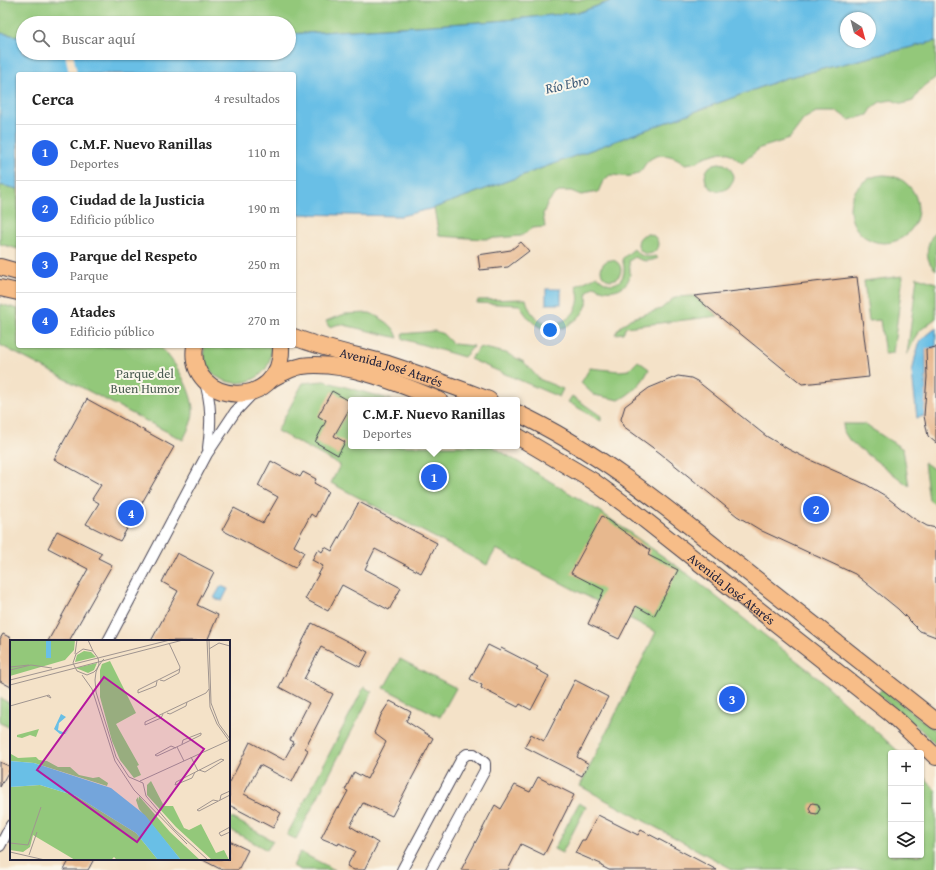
<!DOCTYPE html>
<html lang="es">
<head>
<meta charset="utf-8">
<style>
	body { margin:0; font-family:"Gentium Book Plus",serif; background:#f2f2f2; color:#222 }
	.controls { position:absolute; right:12px; bottom:12px; display:grid; overflow:hidden; border-radius:4px; box-shadow:0 1px 3px #0004 }
	.controls button { width:36px; height:36px; display:grid; place-items:center; padding:0; border:0; border-bottom:1px solid #e0e0e0; background:#fff; color:#222; font:20px sans-serif }
	.compass { position:absolute; left:840px; top:12px; width:36px; height:36px; border-radius:50%; background:#fff; box-shadow:0 1px 3px #0004; rotate:144deg }
	.you { position:absolute; left:550px; top:330px; width:14px; height:14px; margin:-10px; border:3px solid #fff; border-radius:50%; background:#1a73e8; box-shadow:0 0 0 6px #1a73e833 }
	.badge { display:grid; place-items:center; width:26px; height:26px; border-radius:50%; background:#2563eb; color:#fff; font-size:13px; font-weight:700 }
	.pin { position:absolute; translate:-50% -50%; border:2px solid #fff; box-shadow:0 1px 4px #0006 }
	.popup { position:absolute; left:348px; top:397px; width:172px; height:52px; box-sizing:border-box; display:grid; place-content:center; border-radius:4px; background:#fff; filter:drop-shadow(0 1px 3px #0005); font-size:13px; white-space:nowrap; color:#767676 }
	.popup b { font-size:15px; color:#222 }
	.popup::after { content:''; position:absolute; left:50%; top:100%; margin-left:-8px; border:8px solid transparent; border-top-color:#fff }
	.list { margin:0; padding:0; list-style:none }
	h2 { display:flex; justify-content:space-between; align-items:center; height:52px; margin:0; padding:0 16px; font-size:17px }
	h2 small { font-size:13px; font-weight:400; color:#767676 }
	.list li { display:grid; grid-template-columns:26px 1fr auto; gap:12px; align-items:center; box-sizing:border-box; height:56px; padding:0 16px; border-top:1px solid #e0e0e0 }
	.list b { display:block; font-size:15px; white-space:nowrap }
	.list p { margin:0; font-size:13px; white-space:nowrap; color:#767676 }
	.list em { font-size:13px; font-style:normal; color:#767676 }
	.icon { flex:none; width:22px; height:22px; fill:none; stroke:currentColor; stroke-width:2; stroke-linecap:round; stroke-linejoin:round }
	.map { position:relative; flex:none; width:936px; height:870px; overflow:hidden }
	.search { position:absolute; background:#fff; box-shadow:0 1px 3px #0004; left:16px; top:16px; width:280px; height:44px; display:flex; align-items:center; gap:10px; box-sizing:border-box; padding:0 14px; border-radius:22px; color:#767676; font-size:15px }
	.panel { position:absolute; background:#fff; box-shadow:0 1px 3px #0004; left:16px; top:72px; width:280px; height:276px; border-radius:4px }
	.map>svg:first-child { display:block }
	.green { fill:#93c87a; stroke:#5a755a }
	.water { fill:#69bfe6; stroke:#467090; fill-rule:evenodd }
	.pier { fill:#f4e2c8 }
	.building { fill:#e7b88e }
	.lines { fill:none; stroke-linecap:round; stroke-linejoin:round }
	.minor-casing { stroke:#423f50; stroke-width:12 }
	.primary-casing { stroke:#423f50; stroke-width:18 }
	.minor { stroke:#fff; stroke-width:10 }
	.primary { stroke:#f7bd88; stroke-width:16 }
	.labels { text-anchor:middle; stroke-width:4; stroke-linejoin:round; paint-order:stroke }
	.street-label { font-size:13px; fill:#22223b; stroke:#fbf7ec }
	.park-label { font-size:13px; fill:#4a5c51; stroke:#fbf7ec }
	.water-label { font-size:14px; font-style:italic; fill:#3b5977; stroke:#fbf7ec }
	.inset-road { fill:none; stroke:#a09590; stroke-width:1 }
	.view { fill:#b5179e; fill-opacity:0.15; stroke:#b5179e; stroke-width:2 }
	.inset-edge { fill:none; stroke:#22223b; stroke-width:2 }
</style>
</head>
<body>
<div class="map">
<svg width="936" height="870" viewBox="0 0 936 870">
	<rect width="100%" height="100%" fill="#fbf7ec"/>
	<filter id="ink" filterUnits="userSpaceOnUse"><feTurbulence type="fractalNoise" baseFrequency=".025" numOctaves="2"/><feDisplacementMap in="SourceGraphic" scale="8" xChannelSelector="R" yChannelSelector="G"/><feConvolveMatrix kernelMatrix="1 2 1 2 8 2 1 2 1" color-interpolation-filters="sRGB"/></filter>
	<filter id="wash" filterUnits="userSpaceOnUse"><feTurbulence type="fractalNoise" baseFrequency=".012" numOctaves="4" result="noise"/><feDisplacementMap in="SourceGraphic" scale="16" xChannelSelector="R" yChannelSelector="G"/><feGaussianBlur stdDeviation="0.9" result="paint"/><feColorMatrix in="noise" values="0 0 0 0 0 0 0 0 0 0 0 0 0 0 0 0 0 1.4 0 .05"/><feComposite in="paint" operator="in"/></filter>
	<g filter="url(#wash)">
		<rect width="100%" height="100%" fill="#f4e2c8"/>
		<g class="green">
			<path d="M 0,0 L 614,0 L 580,12 L 496,21 L 289,34 L 289,23 L 23,23 L 23,37 L 0,33 Z"/>
			<path d="M 936,41 L 936,77 L 921,89 L 913,101 L 902,104 L 892,100 L 880,102 L 873,107 L 868,115 L 849,120 L 838,112 L 816,112 L 804,119 L 789,139 L 760,148 L 742,163 L 729,153 L 721,152 L 704,157 L 698,162 L 685,164 C 674,155 659,151 648,161 C 644,165 642,171 638,173 C 630,179 619,175 610,175 L 603,181 L 598,192 L 581,195 L 571,191 L 561,191 L 554,195 L 547,204 L 543,214 L 545,227 L 532,228 L 521,236 L 484,239 L 439,236 L 434,208 L 786,78 Z"/>
			<circle cx="719" cy="177" r="14"/>
			<circle cx="884" cy="209" r="34"/>
			<path d="M 0,185 L 18,189 L 18,249 L 0,244 Z"/>
			<path d="M 936,231 L 936,270 C 923,260 926,242 936,231 Z"/>
			<circle cx="648" cy="244" r="10"/>
			<path d="M 634,249 C 641,257 646,258 656,256 L 658,258 C 649,262 643,262 635,257 L 629,261 C 630,267 631,275 628,281 C 621,292 605,293 595,286 L 587,292 C 587,296 588,301 587,304 C 585,311 579,318 573,322 C 552,338 531,328 520,305 L 477,303 L 478,300 L 526,299 C 536,343 591,321 576,286 L 597,276 C 613,293 630,280 622,259 Z"/>
			<circle cx="611" cy="270" r="10"/>
			<path d="M 903,276 L 893,353 L 885,354 L 880,320 L 869,321 L 864,281 Z"/>
			<path d="M 917,277 L 936,283 L 936,318 L 918,332 L 907,355 Z"/>
			<path d="M 694,296 L 718,316 L 626,327 L 623,333 L 615,334 L 619,328 L 630,319 L 661,309 L 675,297 Z"/>
			<path d="M 0,304 L 18,309 L 18,346 L 159,346 C 174,359 193,391 193,411 C 193,421 187,432 183,440 L 0,345 Z"/>
			<path d="M 370,313 C 382,319 394,324 398,338 L 340,324 L 329,327 L 326,321 L 345,314 Z"/>
			<path d="M 435,331 L 443,334 L 453,344 L 474,346 L 464,357 L 403,339 L 402,334 Z"/>
			<path d="M 204,346 L 270,346 C 278,391 202,399 204,346 Z"/>
			<path d="M 480,347 L 506,353 L 524,362 L 539,379 L 563,389 L 559,397 L 470,359 Z"/>
			<path d="M 638,361 L 649,369 C 643,383 632,393 619,400 L 594,395 L 581,383 L 590,368 L 619,371 L 629,370 Z"/>
			<path d="M 324,381 L 392,400 L 351,400 L 351,446 L 492,446 L 599,511 L 685,572 L 811,672 L 900,753 L 891,753 L 891,855 L 921,855 L 921,774 L 936,791 L 936,870 L 734,870 L 580,786 L 656,632 L 496,549 L 487,565 L 331,483 L 340,465 L 277,431 L 303,383 Z"/>
			<path d="M 572,396 L 601,416 L 601,421 L 568,402 Z"/>
			<path d="M 843,424 L 864,424 L 903,449 L 909,486 L 850,441 L 844,432 Z"/>
			<path d="M 924,462 L 936,471 L 936,505 L 929,500 Z"/>
			<path d="M 400,659 L 456,688 L 440,717 L 384,688 Z"/>
			<path d="M 364,687 L 372,692 L 296,839 L 287,835 Z"/>
			<path d="M 882,689 L 936,731 L 936,745 L 920,729 L 877,694 Z"/>
			<path d="M 0,698 L 11,704 L 11,728 L 0,723 Z"/>
			<path d="M 579,803 L 586,807 L 562,853 L 554,849 Z"/>
			<path d="M 229,816 L 273,841 L 267,850 L 229,829 Z"/>
			<path d="M 300,852 L 335,870 L 301,870 L 293,866 Z"/>
		</g>
		<g class="water">
			<path d="M 614,0 L 936,0 L 936,41 L 786,78 L 434,208 L 401,216 L 294,214 L 294,74 L 18,74 L 18,189 L 0,185 L 0,33 L 23,37 L 23,53 L 289,53 L 289,34 L 496,21 L 580,12 ZM 846,18 L 870,18 L 870,42 L 846,42 Z"/>
			<rect x="546" y="289" width="15" height="15"/>
			<path d="M 936,328 L 936,347 L 926,349 L 926,397 L 924,416 L 917,418 L 912,373 L 915,358 L 920,341 Z"/>
			<path d="M 221,586 L 228,589 L 222,601 L 214,598 Z"/>
		</g>
		<path class="pier" d="M 65,53 L 73,53 L 77,74 L 69,74 Z"/>
		<g id="blocks">
			<g class="building">
				<path d="M 521,242 L 529,251 L 508,267 L 480,270 L 478,255 L 511,250 Z"/>
				<path d="M 857,277 L 869,377 L 802,384 L 694,296 Z"/>
				<path d="M 936,347 L 936,443 L 928,436 L 924,416 L 927,377 L 926,349 Z"/>
				<path d="M 678,376 L 691,378 L 697,381 L 766,436 L 788,449 L 810,460 L 867,485 L 884,495 L 913,518 L 927,526 L 936,528 L 936,637 L 920,631 L 898,609 L 855,574 L 762,531 L 737,516 L 660,453 L 623,426 L 621,419 L 625,406 L 649,388 Z"/>
				<path d="M 332,391 L 351,402 L 351,406 L 334,436 L 345,442 L 338,455 L 315,442 L 326,421 L 318,416 Z"/>
				<path d="M 87,399 L 174,447 L 120,541 L 86,524 L 99,503 L 92,499 L 101,485 L 54,459 Z"/>
				<path d="M 271,461 L 300,477 L 303,472 L 316,479 L 314,483 L 328,491 L 315,517 L 311,514 L 294,546 L 304,552 L 295,568 L 222,530 L 234,508 L 263,523 L 278,497 L 258,486 Z"/>
				<path d="M 359,502 L 437,543 L 421,573 L 375,549 L 365,569 L 401,588 L 389,610 L 342,585 L 328,611 L 305,599 L 323,566 L 312,560 L 318,549 L 322,552 L 325,547 L 332,551 Z"/>
				<path d="M 602,516 L 650,550 L 648,555 L 678,570 L 654,616 L 636,606 L 619,639 L 588,624 L 604,590 L 571,573 Z"/>
				<path d="M 57,531 L 102,553 L 98,558 L 112,565 L 69,641 L 48,641 L 88,569 L 48,548 Z"/>
				<path d="M 177,553 L 214,572 L 197,605 L 218,615 L 207,641 L 151,641 L 178,591 L 162,582 Z"/>
				<path d="M 312,623 L 368,652 L 360,667 L 321,647 L 304,679 L 333,694 L 305,748 L 308,750 L 292,782 L 260,765 L 244,794 L 281,813 L 273,828 L 229,805 L 229,784 L 250,742 L 284,760 L 294,742 L 290,740 L 309,703 L 279,687 Z"/>
				<path d="M 3,634 L 11,638 L 11,687 L 0,681 L 0,639 Z"/>
				<path d="M 488,645 L 500,651 L 501,648 L 538,667 L 536,669 L 549,676 L 531,710 L 520,704 L 518,707 L 481,688 L 482,685 L 470,679 Z"/>
				<path d="M 575,680 L 608,697 L 577,757 L 589,764 L 582,776 L 525,747 L 531,734 L 544,741 Z"/>
				<path d="M 390,701 L 411,712 L 406,721 L 433,738 L 392,816 L 363,803 L 350,826 L 378,843 L 364,870 L 354,870 L 347,866 L 355,851 L 339,843 L 338,845 L 321,838 L 337,807 L 339,808 L 348,791 L 345,790 L 354,772 L 367,779 L 386,742 L 374,733 L 381,715 Z"/>
				<path d="M 0,762 L 11,767 L 0,787 Z"/>
				<path d="M 538,777 L 574,795 L 544,855 L 521,844 L 508,870 L 461,870 L 495,805 L 501,809 L 515,785 L 530,792 Z"/>
				<path d="M 812,803 L 818,804 L 820,809 L 817,814 L 811,813 L 809,808 Z"/>
				<path d="M 598,815 L 638,835 L 641,830 L 717,870 L 609,870 L 601,866 L 601,864 L 575,853 L 582,840 L 585,840 Z"/>
				<path d="M 229,841 L 248,850 L 238,870 L 222,870 L 201,859 L 229,859 Z"/>
				<path d="M 70,859 L 94,859 L 88,870 L 64,870 Z"/>
			</g>
		</g>
	</g>
	<g filter="url(#ink)">
		<use href="#blocks" fill-opacity="0" stroke="#423f50" stroke-width="1"/>
		<g class="lines">
			<g class="minor-casing">
				<g id="minor">
					<path d="M 204,380 C 212,403 211,424 208,448"/>
					<path d="M 108,641 L 207,454 L 235,412 L 254,392"/>
					<path d="M 0,846 L 11,825"/>
					<path d="M 402,870 L 462,758 L 467,754 L 474,754 L 485,763 L 485,770 L 431,870"/>
				</g>
			</g>
			<g class="primary-casing">
				<g id="primary">
					<path d="M 0,267 L 18,272"/>
					<path d="M 0,288 L 18,292"/>
					<path id="s1" d="M 294,337 C 324,349 356,355 388,364 C 422,375 456,387 489,400"/>
					<path d="M 195,346 C 186,406 284,413 281,346"/>
					<path d="M 271,379 C 281,374 291,368 302,366 C 344,360 400,384 439,400"/>
					<path d="M 517,413 C 594,449 661,503 727,556 C 796,611 866,666 936,721"/>
					<path id="s2" d="M 517,436 L 593,481 L 631,509 L 892,715 L 936,757"/>
				</g>
			</g>
			<use href="#minor" class="minor"/>
			<use href="#primary" class="primary"/>
		</g>
	</g>
	<g class="labels">
		<g class="street-label">
			<text dy="5" stroke="none"><textPath href="#s1" startOffset="102">Avenida José Atarés</textPath></text>
			<text dy="5" stroke="none"><textPath href="#s2" startOffset="264">Avenida José Atarés</textPath></text>
		</g>
		<g class="park-label">
			<text x="145" y="378">Parque del<tspan x="145" dy="15">Buen Humor</tspan></text>
		</g>
		<g class="water-label">
			<text transform="translate(567 84) rotate(-13)" y="5">Río Ebro</text>
		</g>
	</g>
	<g transform="translate(10 640)">
		<rect width="220" height="220" fill="#f4e2c8"/>
		<path d="M 0,0 L 65,0 L 64,10 L 55,20 L 0,36 ZM 74,11 L 81,12 L 86,17 L 65,22 L 67,15 ZM 100,21 L 126,73 L 106,84 L 129,125 L 127,126 L 131,135 L 124,138 L 110,120 L 102,101 L 90,57 L 90,30 L 92,24 ZM 87,23 L 84,30 L 78,33 L 66,28 ZM 29,89 L 26,97 L 20,95 L 12,98 L 7,97 L 7,95 ZM 1,114 L 8,118 L 26,117 L 29,120 L 37,121 L 48,127 L 60,127 L 69,135 L 83,138 L 89,137 L 98,143 L 97,146 L 24,123 L 0,121 ZM 141,141 L 154,166 L 163,166 L 174,188 L 179,190 L 191,184 L 206,213 L 214,210 L 219,220 L 202,220 L 166,187 L 137,155 L 137,145 ZM 30,145 L 66,156 L 126,193 L 148,220 L 107,220 L 104,217 L 101,220 L 65,220 L 23,195 L 20,207 L 13,212 L 0,210 L 0,147 ZM 129,156 L 160,192 L 190,220 L 171,220 L 129,169 L 126,160 L 128,157 L 129,161 Z" fill="#93c87a"/>
		<path d="M 36,0 L 41,0 L 41,18 L 36,18 ZM 51,74 L 56,77 L 49,83 L 48,90 L 55,93 L 61,87 L 55,94 L 50,94 L 44,89 ZM 0,121 L 24,123 L 101,148 L 135,175 L 171,220 L 148,220 L 126,193 L 66,156 L 30,145 L 0,147 Z" fill="#69bfe6"/>
		<path class="inset-road" d="M 78,0 L 83,11M 197,0 L 200,67 L 207,84 L 220,102M 199,0 L 201,63 L 209,84 L 220,99M 199,9 L 209,3 L 220,6M 65,14 L 67,0M 94,19 L 92,21 L 86,30 L 84,32 L 77,35 L 67,31 L 63,23 L 66,14 L 73,9 L 83,11 L 88,18 L 89,24 L 88,27 L 86,32 L 85,40 L 86,52 L 106,117 L 119,137 L 133,143 L 136,156 L 164,189 L 198,220M 0,27 L 19,25M 0,30 L 21,25 L 42,28M 72,35 L 82,49 L 105,121 L 124,150 L 177,204M 0,40 L 160,0M 150,40 L 154,41 L 169,33 L 170,27 L 159,3M 147,41 L 146,46 L 128,53 L 128,50 L 170,29M 0,45 L 173,0M 0,66 L 39,55 L 41,58 L 37,56M 157,73 L 160,74 L 176,66 L 177,62M 153,74 L 151,78 L 135,85 L 135,82 L 196,53 L 199,49M 167,107 L 174,121M 166,108 L 161,106 L 145,115 L 147,116 L 171,105 L 191,95 L 191,93 L 173,100 L 172,104M 181,117 L 188,131M 185,132 L 182,138 L 165,145 L 166,142 L 211,119 L 214,120 L 195,132 L 189,130M 130,141 L 220,100M 210,160 L 211,155 L 220,151M 208,161 L 203,160 L 187,170 L 189,171 L 220,155M 220,187 L 209,193 L 211,196 L 220,192M 0,203 L 18,205 L 31,167M 0,212 L 35,220M 19,215 L 27,192"/>
		<path class="view" d="M 94,37 L 194,109 L 127,202 L 27,130 Z"/>
		<rect width="220" height="220" class="inset-edge"/>
	</g>
</svg>
<div class="controls">
<button>+</button>
<button>−</button>
<button><svg class="icon" aria-label="layers" viewBox="0 0 24 24"><path d="M12 4l9 5-9 5-9-5zM3 14l9 5 9-5"/></svg></button>
</div>
<svg class="compass" viewBox="-18 -18 36 36"><path d="M0-13l5 13h-10z" fill="#e53935"/><path d="M0 13l5-13h-10z" fill="#767676"/></svg>
<div class="you"></div>
<div class="pin badge" style="left:434px;top:477px">1</div>
<div class="popup"><b>C.M.F. Nuevo Ranillas</b>Deportes</div>
<div class="pin badge" style="left:816px;top:509px">2</div>
<div class="pin badge" style="left:732px;top:699px">3</div>
<div class="pin badge" style="left:131px;top:513px">4</div>
<div class="search"><svg class="icon" aria-label="search" viewBox="0 0 24 24"><circle cx="10" cy="10" r="6"/><path d="M15 15l6 6"/></svg>Buscar aquí</div>
<section class="panel">
<h2>Cerca<small>4 resultados</small></h2>
<ul class="list">
<li><span class="badge">1</span><div><b>C.M.F. Nuevo Ranillas</b><p>Deportes</p></div><em>110 m</em></li>
<li><span class="badge">2</span><div><b>Ciudad de la Justicia</b><p>Edificio público</p></div><em>190 m</em></li>
<li><span class="badge">3</span><div><b>Parque del Respeto</b><p>Parque</p></div><em>250 m</em></li>
<li><span class="badge">4</span><div><b>Atades</b><p>Edificio público</p></div><em>270 m</em></li>
</ul>
</section>
</div>
</body>
</html>
